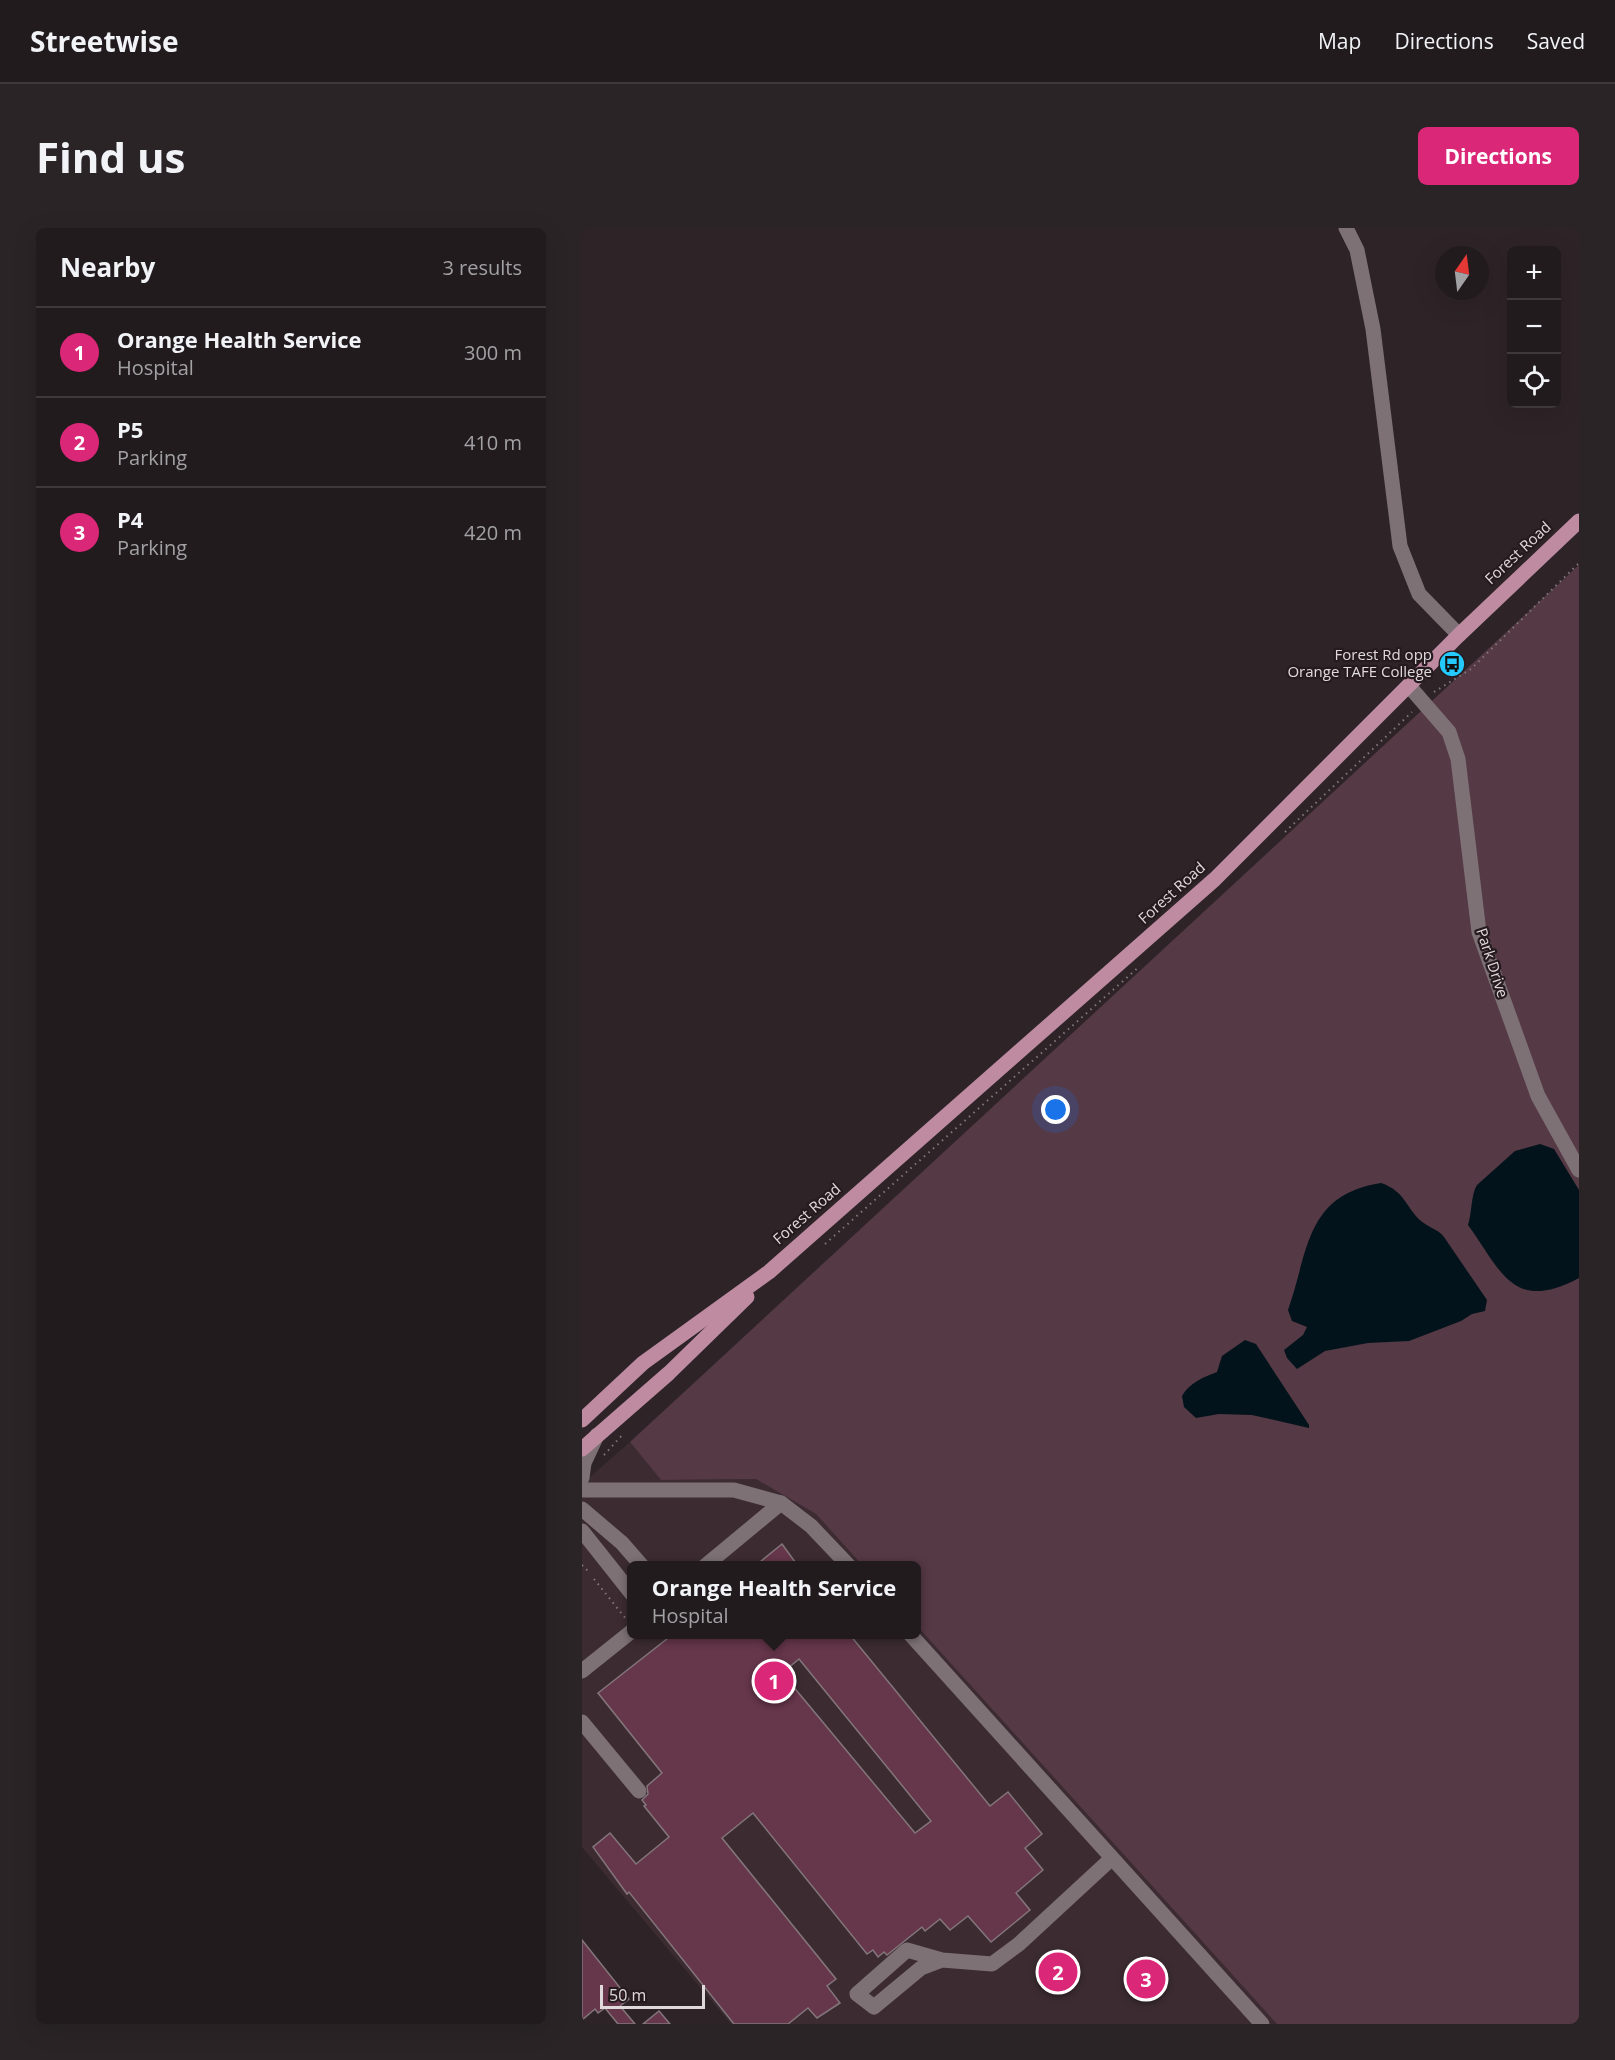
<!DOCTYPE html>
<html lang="en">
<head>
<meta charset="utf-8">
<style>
	body { margin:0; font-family:"Open Sans",sans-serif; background:#2a2427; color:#f1f3f6 }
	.controls { position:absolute; right:18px; top:18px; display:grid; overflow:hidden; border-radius:9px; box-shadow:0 6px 24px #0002 }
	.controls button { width:54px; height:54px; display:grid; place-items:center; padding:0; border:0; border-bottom:2px solid #3f393c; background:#221b1e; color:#f1f3f6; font:30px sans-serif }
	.compass { position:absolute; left:853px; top:18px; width:54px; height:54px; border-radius:50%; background:#221b1e; box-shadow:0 6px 24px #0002; rotate:14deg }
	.scale { position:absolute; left:18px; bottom:15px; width:105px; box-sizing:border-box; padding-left:6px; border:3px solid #e0d9dc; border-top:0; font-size:16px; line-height:21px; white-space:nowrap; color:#e0d9dc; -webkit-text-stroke:4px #251b1f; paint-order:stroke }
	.you { position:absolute; left:474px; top:882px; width:21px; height:21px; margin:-15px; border:4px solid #fff; border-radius:50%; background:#1a73e8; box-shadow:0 0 0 9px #1a73e833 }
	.badge { display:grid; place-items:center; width:39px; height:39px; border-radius:50%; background:#db2777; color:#fff; font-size:20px; font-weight:700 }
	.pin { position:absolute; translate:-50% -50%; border:3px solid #fff; box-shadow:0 2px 6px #0006 }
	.popup { position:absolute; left:45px; top:1333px; width:294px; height:78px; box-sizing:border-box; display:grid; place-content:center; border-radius:9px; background:#221b1e; filter:drop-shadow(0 2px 4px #0005); font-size:20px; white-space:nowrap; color:#a2a1a4 }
	.popup b { font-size:22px; color:#f1f3f6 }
	.popup::after { content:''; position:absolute; left:50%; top:100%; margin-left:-12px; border:12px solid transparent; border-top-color:#221b1e }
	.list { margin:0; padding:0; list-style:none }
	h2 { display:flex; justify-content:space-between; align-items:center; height:78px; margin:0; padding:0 24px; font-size:26px }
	h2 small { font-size:20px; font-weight:400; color:#a2a1a4 }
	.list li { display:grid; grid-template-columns:39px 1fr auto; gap:18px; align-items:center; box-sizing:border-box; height:90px; padding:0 24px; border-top:2px solid #3f393c }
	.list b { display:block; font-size:22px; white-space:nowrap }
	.list p { margin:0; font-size:20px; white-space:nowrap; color:#a2a1a4 }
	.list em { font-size:20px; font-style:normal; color:#a2a1a4 }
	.icon { flex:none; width:33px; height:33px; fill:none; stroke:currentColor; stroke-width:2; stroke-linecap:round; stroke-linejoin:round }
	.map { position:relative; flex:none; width:997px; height:1796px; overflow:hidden; border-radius:9px }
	header { display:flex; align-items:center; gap:36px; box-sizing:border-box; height:84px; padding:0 30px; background:#221b1e; border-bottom:2px solid #3f393c }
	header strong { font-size:28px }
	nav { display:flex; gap:33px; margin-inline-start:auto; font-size:21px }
	.intro { display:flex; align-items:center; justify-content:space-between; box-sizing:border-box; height:144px; padding:0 36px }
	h1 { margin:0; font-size:42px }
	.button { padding:15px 27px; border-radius:9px; background:#db2777; color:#fff; font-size:21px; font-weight:700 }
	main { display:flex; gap:36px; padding:0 36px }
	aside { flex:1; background:#221b1e; border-radius:9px; box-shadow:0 6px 24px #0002 }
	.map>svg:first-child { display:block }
	.built { fill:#3c2c32 }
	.green { fill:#553945 }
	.water { fill:#02131b }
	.building { fill:#66364b; stroke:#83767b; stroke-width:1.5; fill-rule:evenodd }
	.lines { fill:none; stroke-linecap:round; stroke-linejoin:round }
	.path { stroke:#80787b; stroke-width:2; stroke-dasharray:1.5 4.5; stroke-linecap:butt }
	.minor { stroke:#7d7176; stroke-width:15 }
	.major { stroke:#be8ba1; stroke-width:15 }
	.labels { text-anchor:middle; stroke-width:4.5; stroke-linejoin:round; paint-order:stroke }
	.street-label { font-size:15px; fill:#e0d9dc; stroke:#251b1f }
	.poi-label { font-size:15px; fill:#e0d9dc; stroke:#251b1f; text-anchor:end }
</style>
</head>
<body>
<header>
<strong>Streetwise</strong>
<nav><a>Map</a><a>Directions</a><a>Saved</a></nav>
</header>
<div class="intro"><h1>Find us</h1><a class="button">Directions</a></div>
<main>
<aside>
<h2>Nearby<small>3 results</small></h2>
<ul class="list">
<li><span class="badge">1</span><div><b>Orange Health Service</b><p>Hospital</p></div><em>300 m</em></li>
<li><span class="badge">2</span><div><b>P5</b><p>Parking</p></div><em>410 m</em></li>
<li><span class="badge">3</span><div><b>P4</b><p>Parking</p></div><em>420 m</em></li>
</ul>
</aside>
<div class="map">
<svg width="997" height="1796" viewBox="0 0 997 1796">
	<rect width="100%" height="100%" fill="#2e2428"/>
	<path class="built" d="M 48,1214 L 79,1252 L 174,1251 L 234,1286 L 280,1337 L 50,1338 L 50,1406 L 334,1406 L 335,1398 L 695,1796 L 149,1796 L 0,1619 L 0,1256 Z"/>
	<path class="green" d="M 997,337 L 997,1796 L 695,1796 L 335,1398 L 334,1338 L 280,1337 L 234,1286 L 174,1251 L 79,1252 L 48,1214 Z"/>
	<g class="water">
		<path d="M 958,916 L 972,921 L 997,962 L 997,1050 C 931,1085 920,1044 886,997 C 890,985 889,966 895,957 L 933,923 Z"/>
		<path d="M 799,955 C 823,963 824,980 839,993 C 847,1000 856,1001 862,1009 L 905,1072 L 903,1083 L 890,1086 L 879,1093 L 827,1113 L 786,1115 L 743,1123 L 715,1141 L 705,1130 L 702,1122 L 721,1107 L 725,1099 L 710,1093 L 706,1082 C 727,1023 723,967 799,955 Z"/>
		<path d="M 663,1112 L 674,1116 L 727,1197 L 727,1200 L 670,1187 L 637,1186 L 614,1190 L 602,1179 L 600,1168 C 607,1155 622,1149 635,1144 L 640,1128 Z"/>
	</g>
	<g class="building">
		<path d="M 200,1316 L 216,1338 L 173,1338 Z"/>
		<path d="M 90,1407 L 268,1407 L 408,1578 L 426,1564 L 460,1606 L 443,1620 L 461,1642 L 434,1665 L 448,1682 L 409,1714 L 386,1688 L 368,1702 L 358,1691 L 343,1703 L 340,1699 L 305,1727 L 302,1724 L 296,1729 L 291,1722 L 285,1726 L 171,1585 L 140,1610 L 254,1751 L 245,1758 L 258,1775 L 235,1790 L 226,1780 L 206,1796 L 152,1796 L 47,1664 L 45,1666 L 11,1619 L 28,1605 L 54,1636 L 87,1609 L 62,1578 L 64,1577 L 60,1572 L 66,1566 L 65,1558 L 80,1545 L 16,1465 ZM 217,1431 L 349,1593 L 333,1605 L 200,1445 Z"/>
		<path d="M 0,1712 L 47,1771 L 38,1778 L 53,1796 L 36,1796 L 23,1780 L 16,1785 L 13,1781 L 0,1792 Z"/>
		<path d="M 77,1783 L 88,1796 L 61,1796 Z"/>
	</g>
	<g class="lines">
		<g class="path">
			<path d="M 852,464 L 889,441 L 997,335"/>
			<path d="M 703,604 L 830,484"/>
			<path d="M 243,1016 L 558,738"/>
			<path d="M 22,1227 L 42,1205"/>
			<path d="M 0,1337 L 6,1343"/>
			<path d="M 12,1351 L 44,1391"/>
		</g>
		<g class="minor">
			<path d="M 764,0 L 775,22 L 791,101 L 818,318 L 837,366 L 877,407"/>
			<path d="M 827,458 L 867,504 L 876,531 L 897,704 L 956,868 L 997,942"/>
			<path d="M 0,1250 L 2,1235 L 15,1207"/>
			<path d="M 0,1262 L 152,1262 L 199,1275"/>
			<path d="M 0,1281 L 40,1315 L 60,1338"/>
			<path d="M 0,1303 L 50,1366"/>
			<path d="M 123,1338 L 199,1275 L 229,1298 L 267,1338"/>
			<path d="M 328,1406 L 680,1796"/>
			<path d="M 0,1443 L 50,1403"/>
			<path d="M 0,1494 L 57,1563"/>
			<path d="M 360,1732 L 325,1722 L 275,1766 L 292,1779 L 339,1740 L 360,1732 L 410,1736 L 437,1716 L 529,1631"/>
		</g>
		<g class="major">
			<path d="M 0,1192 L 61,1135 L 187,1044 L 633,651 L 877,407 L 997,293"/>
			<path d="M 0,1221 L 87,1145 L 165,1069"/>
		</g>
	</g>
	<defs>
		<g id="bus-disc" transform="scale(1.35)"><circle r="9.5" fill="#24c9fe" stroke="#251b1f"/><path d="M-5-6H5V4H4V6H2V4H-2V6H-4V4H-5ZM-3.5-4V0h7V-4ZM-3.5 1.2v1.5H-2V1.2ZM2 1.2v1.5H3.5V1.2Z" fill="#111"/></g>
	</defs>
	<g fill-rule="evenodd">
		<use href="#bus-disc" x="870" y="436"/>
	</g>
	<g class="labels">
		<g class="street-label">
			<text transform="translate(936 325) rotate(-43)" y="5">Forest Road</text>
			<text transform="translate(590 665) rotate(-42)" y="5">Forest Road</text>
			<text transform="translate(910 735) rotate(72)" y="5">Park Drive</text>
			<text transform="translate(225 986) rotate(-41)" y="5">Forest Road</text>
		</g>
		<g class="poi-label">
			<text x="850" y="432">Forest Rd opp<tspan x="850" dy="17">Orange TAFE College</tspan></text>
		</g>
	</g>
</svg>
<div class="controls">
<button>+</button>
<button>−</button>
<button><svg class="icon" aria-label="locate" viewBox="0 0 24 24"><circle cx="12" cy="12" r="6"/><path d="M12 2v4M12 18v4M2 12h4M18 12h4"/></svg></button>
</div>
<svg class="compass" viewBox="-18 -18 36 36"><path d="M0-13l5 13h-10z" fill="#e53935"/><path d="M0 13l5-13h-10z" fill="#a2a1a4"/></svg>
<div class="scale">50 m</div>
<div class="you"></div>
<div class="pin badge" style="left:192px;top:1453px">1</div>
<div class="popup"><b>Orange Health Service</b>Hospital</div>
<div class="pin badge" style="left:476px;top:1744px">2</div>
<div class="pin badge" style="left:564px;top:1751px">3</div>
</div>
</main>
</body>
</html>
